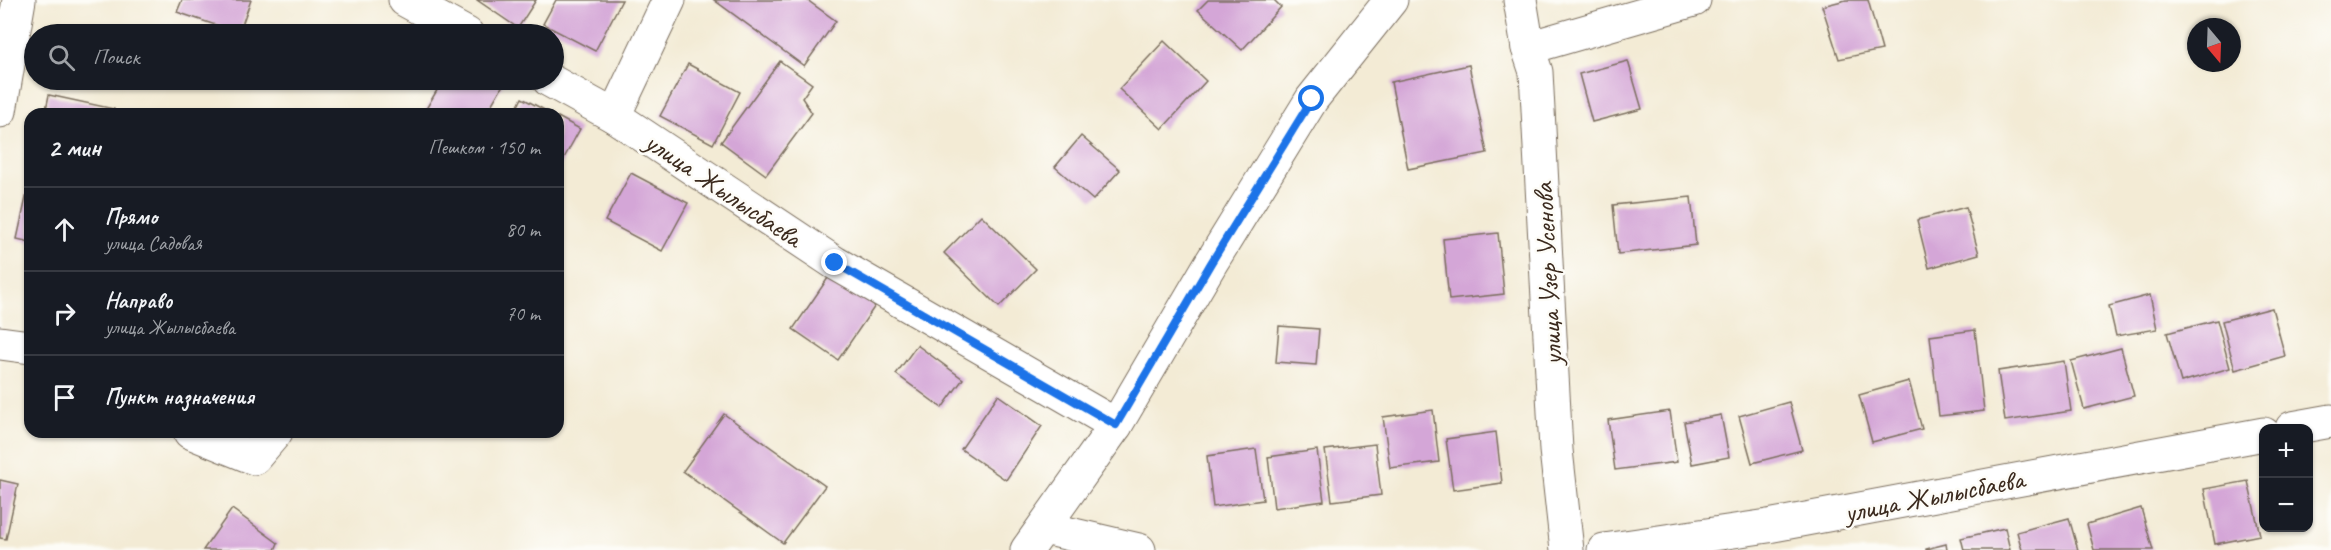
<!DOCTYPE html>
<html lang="ru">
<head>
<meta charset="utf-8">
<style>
	body { margin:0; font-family:Caveat,sans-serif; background:#242831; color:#f1f3f6 }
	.controls { position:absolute; right:18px; bottom:18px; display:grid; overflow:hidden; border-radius:12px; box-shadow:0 2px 4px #0004 }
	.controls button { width:54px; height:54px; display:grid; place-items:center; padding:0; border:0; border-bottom:2px solid #363941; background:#171b24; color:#f1f3f6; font:30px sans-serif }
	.compass { position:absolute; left:2187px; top:18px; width:54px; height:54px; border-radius:50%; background:#171b24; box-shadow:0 2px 4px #0004; rotate:161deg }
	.stop { position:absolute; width:18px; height:18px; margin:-14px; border:4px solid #1a73e8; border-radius:50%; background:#fff }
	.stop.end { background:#1a73e8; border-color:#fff; box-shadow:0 2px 6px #0008 }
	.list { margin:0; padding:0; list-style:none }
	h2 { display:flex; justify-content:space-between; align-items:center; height:78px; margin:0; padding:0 24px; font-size:26px }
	h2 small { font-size:20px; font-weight:400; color:#9ea1a6 }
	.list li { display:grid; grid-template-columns:39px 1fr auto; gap:18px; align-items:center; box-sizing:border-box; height:84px; padding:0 24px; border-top:2px solid #363941 }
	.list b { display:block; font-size:22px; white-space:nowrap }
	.list p { margin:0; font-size:20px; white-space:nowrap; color:#9ea1a6 }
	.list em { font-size:20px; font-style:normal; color:#9ea1a6 }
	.icon { flex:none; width:33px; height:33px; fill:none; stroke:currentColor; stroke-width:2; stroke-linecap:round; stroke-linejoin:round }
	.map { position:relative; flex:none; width:2331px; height:550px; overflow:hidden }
	.search { position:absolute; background:#171b24; box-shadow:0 2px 4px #0004; left:24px; top:24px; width:540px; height:66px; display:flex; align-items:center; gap:15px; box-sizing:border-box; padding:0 21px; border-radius:33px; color:#9ea1a6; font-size:22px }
	.panel { position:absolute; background:#171b24; box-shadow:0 2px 4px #0004; left:24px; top:108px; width:540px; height:330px; border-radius:18px }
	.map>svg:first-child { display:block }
	.building { fill:#d4a6d7 }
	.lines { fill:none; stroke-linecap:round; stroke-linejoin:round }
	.minor-casing { stroke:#7b6e5e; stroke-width:35 }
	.minor { stroke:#fff; stroke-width:33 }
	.route { stroke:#1a73e8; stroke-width:8 }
	.labels { text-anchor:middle; stroke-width:5; stroke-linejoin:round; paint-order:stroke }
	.street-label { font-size:28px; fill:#3b2a1e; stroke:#fdfcf7 }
</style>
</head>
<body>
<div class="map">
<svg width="2331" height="550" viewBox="0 0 2331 550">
	<rect width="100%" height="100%" fill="#fdfcf7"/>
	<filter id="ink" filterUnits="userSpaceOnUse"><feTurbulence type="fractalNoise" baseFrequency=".0167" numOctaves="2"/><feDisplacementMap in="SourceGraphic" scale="12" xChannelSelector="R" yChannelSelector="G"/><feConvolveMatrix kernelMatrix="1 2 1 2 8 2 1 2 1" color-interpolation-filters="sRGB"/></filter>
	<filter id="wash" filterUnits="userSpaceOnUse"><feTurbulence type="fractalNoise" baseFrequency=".008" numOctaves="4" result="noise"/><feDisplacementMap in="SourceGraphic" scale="24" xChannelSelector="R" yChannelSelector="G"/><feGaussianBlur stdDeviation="1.35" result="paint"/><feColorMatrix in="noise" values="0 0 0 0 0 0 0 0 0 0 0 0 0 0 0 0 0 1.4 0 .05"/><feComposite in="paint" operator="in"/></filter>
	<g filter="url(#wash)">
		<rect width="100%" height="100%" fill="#f3ebd5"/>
		<g id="blocks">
			<g class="building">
				<path d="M 182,0 L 251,0 L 239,33 L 177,12 Z"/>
				<path d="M 477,0 L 536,0 L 518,28 Z"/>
				<path d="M 556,0 L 622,0 L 595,51 L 543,24 Z"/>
				<path d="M 714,0 L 807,0 L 836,21 L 804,66 Z"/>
				<path d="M 1208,0 L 1274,0 L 1281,7 L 1242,50 L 1198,10 Z"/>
				<path d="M 1846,0 L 1868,0 L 1882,50 L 1839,59 L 1822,6 Z"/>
				<path d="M 1164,41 L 1206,81 L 1162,129 L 1119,89 Z"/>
				<path d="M 780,61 L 812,84 L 802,98 L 812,113 L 766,175 L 721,142 Z"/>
				<path d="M 1628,61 L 1642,109 L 1592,122 L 1579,74 Z"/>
				<path d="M 688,64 L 740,92 L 713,144 L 660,116 Z"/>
				<path d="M 1469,65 L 1487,153 L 1408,169 L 1391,82 Z"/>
				<path d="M 443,80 L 493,80 L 503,85 L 486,114 L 423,114 Z"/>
				<path d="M 49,95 L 114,109 L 113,114 L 45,114 Z"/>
				<path d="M 522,98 L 552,114 L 514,114 Z"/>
				<path d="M 558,117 L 580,129 L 558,169 Z"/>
				<path d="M 1081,136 L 1120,170 L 1093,200 L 1055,167 Z"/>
				<path d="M 631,173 L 688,203 L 662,251 L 605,221 Z"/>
				<path d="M 29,184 L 30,184 L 30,242 L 17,239 Z"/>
				<path d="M 1691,197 L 1696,245 L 1618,254 L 1613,205 Z"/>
				<path d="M 1966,207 L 1979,254 L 1929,268 L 1917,220 Z"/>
				<path d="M 981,215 L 1036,269 L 999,307 L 944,253 Z"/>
				<path d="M 1498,233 L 1504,294 L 1449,300 L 1443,239 Z"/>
				<path d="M 830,275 L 875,306 L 838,360 L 793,329 Z"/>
				<path d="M 2150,295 L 2157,329 L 2116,336 L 2109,306 Z"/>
				<path d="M 2272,308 L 2285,356 L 2235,370 L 2222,321 Z"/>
				<path d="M 2217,320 L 2230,368 L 2181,382 L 2167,333 Z"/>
				<path d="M 1279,326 L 1319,329 L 1316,365 L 1276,362 Z"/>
				<path d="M 1975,330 L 1984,411 L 1939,416 L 1930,336 Z"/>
				<path d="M 917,345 L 963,379 L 942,408 L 896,374 Z"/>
				<path d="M 2121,348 L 2134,396 L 2084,409 L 2071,361 Z"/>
				<path d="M 2064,361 L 2071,411 L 2005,421 L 1998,371 Z"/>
				<path d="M 1909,381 L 1922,429 L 1872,442 L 1859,395 Z"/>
				<path d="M 998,395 L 1042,426 L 1006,480 L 961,449 Z"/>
				<path d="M 1789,402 L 1802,450 L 1752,463 L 1739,416 Z"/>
				<path d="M 1433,410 L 1439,462 L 1390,468 L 1383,417 Z"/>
				<path d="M 1670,411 L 1677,462 L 1615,470 L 1608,420 Z"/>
				<path d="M 724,414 L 825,486 L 783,543 L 683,471 Z"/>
				<path d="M 1721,415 L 1729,457 L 1692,464 L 1684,422 Z"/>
				<path d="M 1496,432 L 1502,483 L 1453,490 L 1446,439 Z"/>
				<path d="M 1375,444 L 1381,495 L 1332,501 L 1325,450 Z"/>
				<path d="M 1256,449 L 1263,500 L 1213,507 L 1207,456 Z"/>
				<path d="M 1317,450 L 1324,501 L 1274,508 L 1268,457 Z"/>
				<path d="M 0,480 L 18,484 L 6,539 L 0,538 Z"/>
				<path d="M 2248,481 L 2260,535 L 2215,544 L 2204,489 Z"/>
				<path d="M 2141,508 L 2153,550 L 2094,550 L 2087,524 Z"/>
				<path d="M 232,509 L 278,543 L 275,550 L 203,550 Z"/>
				<path d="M 2069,518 L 2078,550 L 2022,550 L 2017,532 Z"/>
				<path d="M 2005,528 L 2010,550 L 1964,550 L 1961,538 Z"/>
				<path d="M 1946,544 L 1947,550 L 1926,550 L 1926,549 Z"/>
			</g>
		</g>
	</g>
	<g filter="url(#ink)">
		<use href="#blocks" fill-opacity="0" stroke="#7b6e5e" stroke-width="1.5"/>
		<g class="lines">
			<g class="minor-casing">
				<g id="minor">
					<path d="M 405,0 L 467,34"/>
					<path d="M 1520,0 L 1528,48 L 1536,72 L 1556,450 L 1567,550"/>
					<path d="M 1528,48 L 1694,0"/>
					<path d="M 549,80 L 614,116 L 835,263 L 1116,425"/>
					<path d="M 0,111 L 19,0"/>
					<path d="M 614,116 L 669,0"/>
					<path d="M 0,343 L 30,347"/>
					<path d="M 2292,428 L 2331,421"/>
					<path d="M 190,432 L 254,458 L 276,432"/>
					<path d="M 1044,528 L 1139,550"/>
					<path d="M 1027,550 L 1116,425 L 1211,263 L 1312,99 L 1391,0"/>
					<path d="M 1604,550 L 1768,526 L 2264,434"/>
				</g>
			</g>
			<use href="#minor" class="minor"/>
		</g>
	</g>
	<g class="lines" filter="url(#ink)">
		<path class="route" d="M 835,263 L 1116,425 L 1211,263 L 1312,99"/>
	</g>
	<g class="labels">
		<g class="street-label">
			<text transform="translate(724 189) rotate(34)" y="10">улица Жылысбаева</text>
			<text transform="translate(1547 274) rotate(-93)" y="10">улица Узер Усенова</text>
			<text transform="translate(1934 495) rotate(-11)" y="10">улица Жылысбаева</text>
		</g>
	</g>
</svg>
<div class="controls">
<button>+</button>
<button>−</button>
</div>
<svg class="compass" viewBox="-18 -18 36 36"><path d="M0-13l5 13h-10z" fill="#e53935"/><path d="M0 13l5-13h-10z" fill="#9ea1a6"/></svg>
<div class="stop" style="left:1312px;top:99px"></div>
<div class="stop end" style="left:835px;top:263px"></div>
<div class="search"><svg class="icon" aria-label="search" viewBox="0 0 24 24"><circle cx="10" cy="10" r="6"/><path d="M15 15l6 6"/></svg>Поиск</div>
<section class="panel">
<h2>2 мин<small>Пешком · 150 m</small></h2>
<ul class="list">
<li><svg class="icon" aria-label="ahead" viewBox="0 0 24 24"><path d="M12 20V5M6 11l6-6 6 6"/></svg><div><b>Прямо</b><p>улица Садовая</p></div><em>80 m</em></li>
<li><svg class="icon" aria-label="right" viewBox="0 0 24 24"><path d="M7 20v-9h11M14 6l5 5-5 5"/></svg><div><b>Направо</b><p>улица Жылысбаева</p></div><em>70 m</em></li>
<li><svg class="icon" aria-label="arrive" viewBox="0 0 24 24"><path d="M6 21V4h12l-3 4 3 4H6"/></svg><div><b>Пункт назначения</b></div></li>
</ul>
</section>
</div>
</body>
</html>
